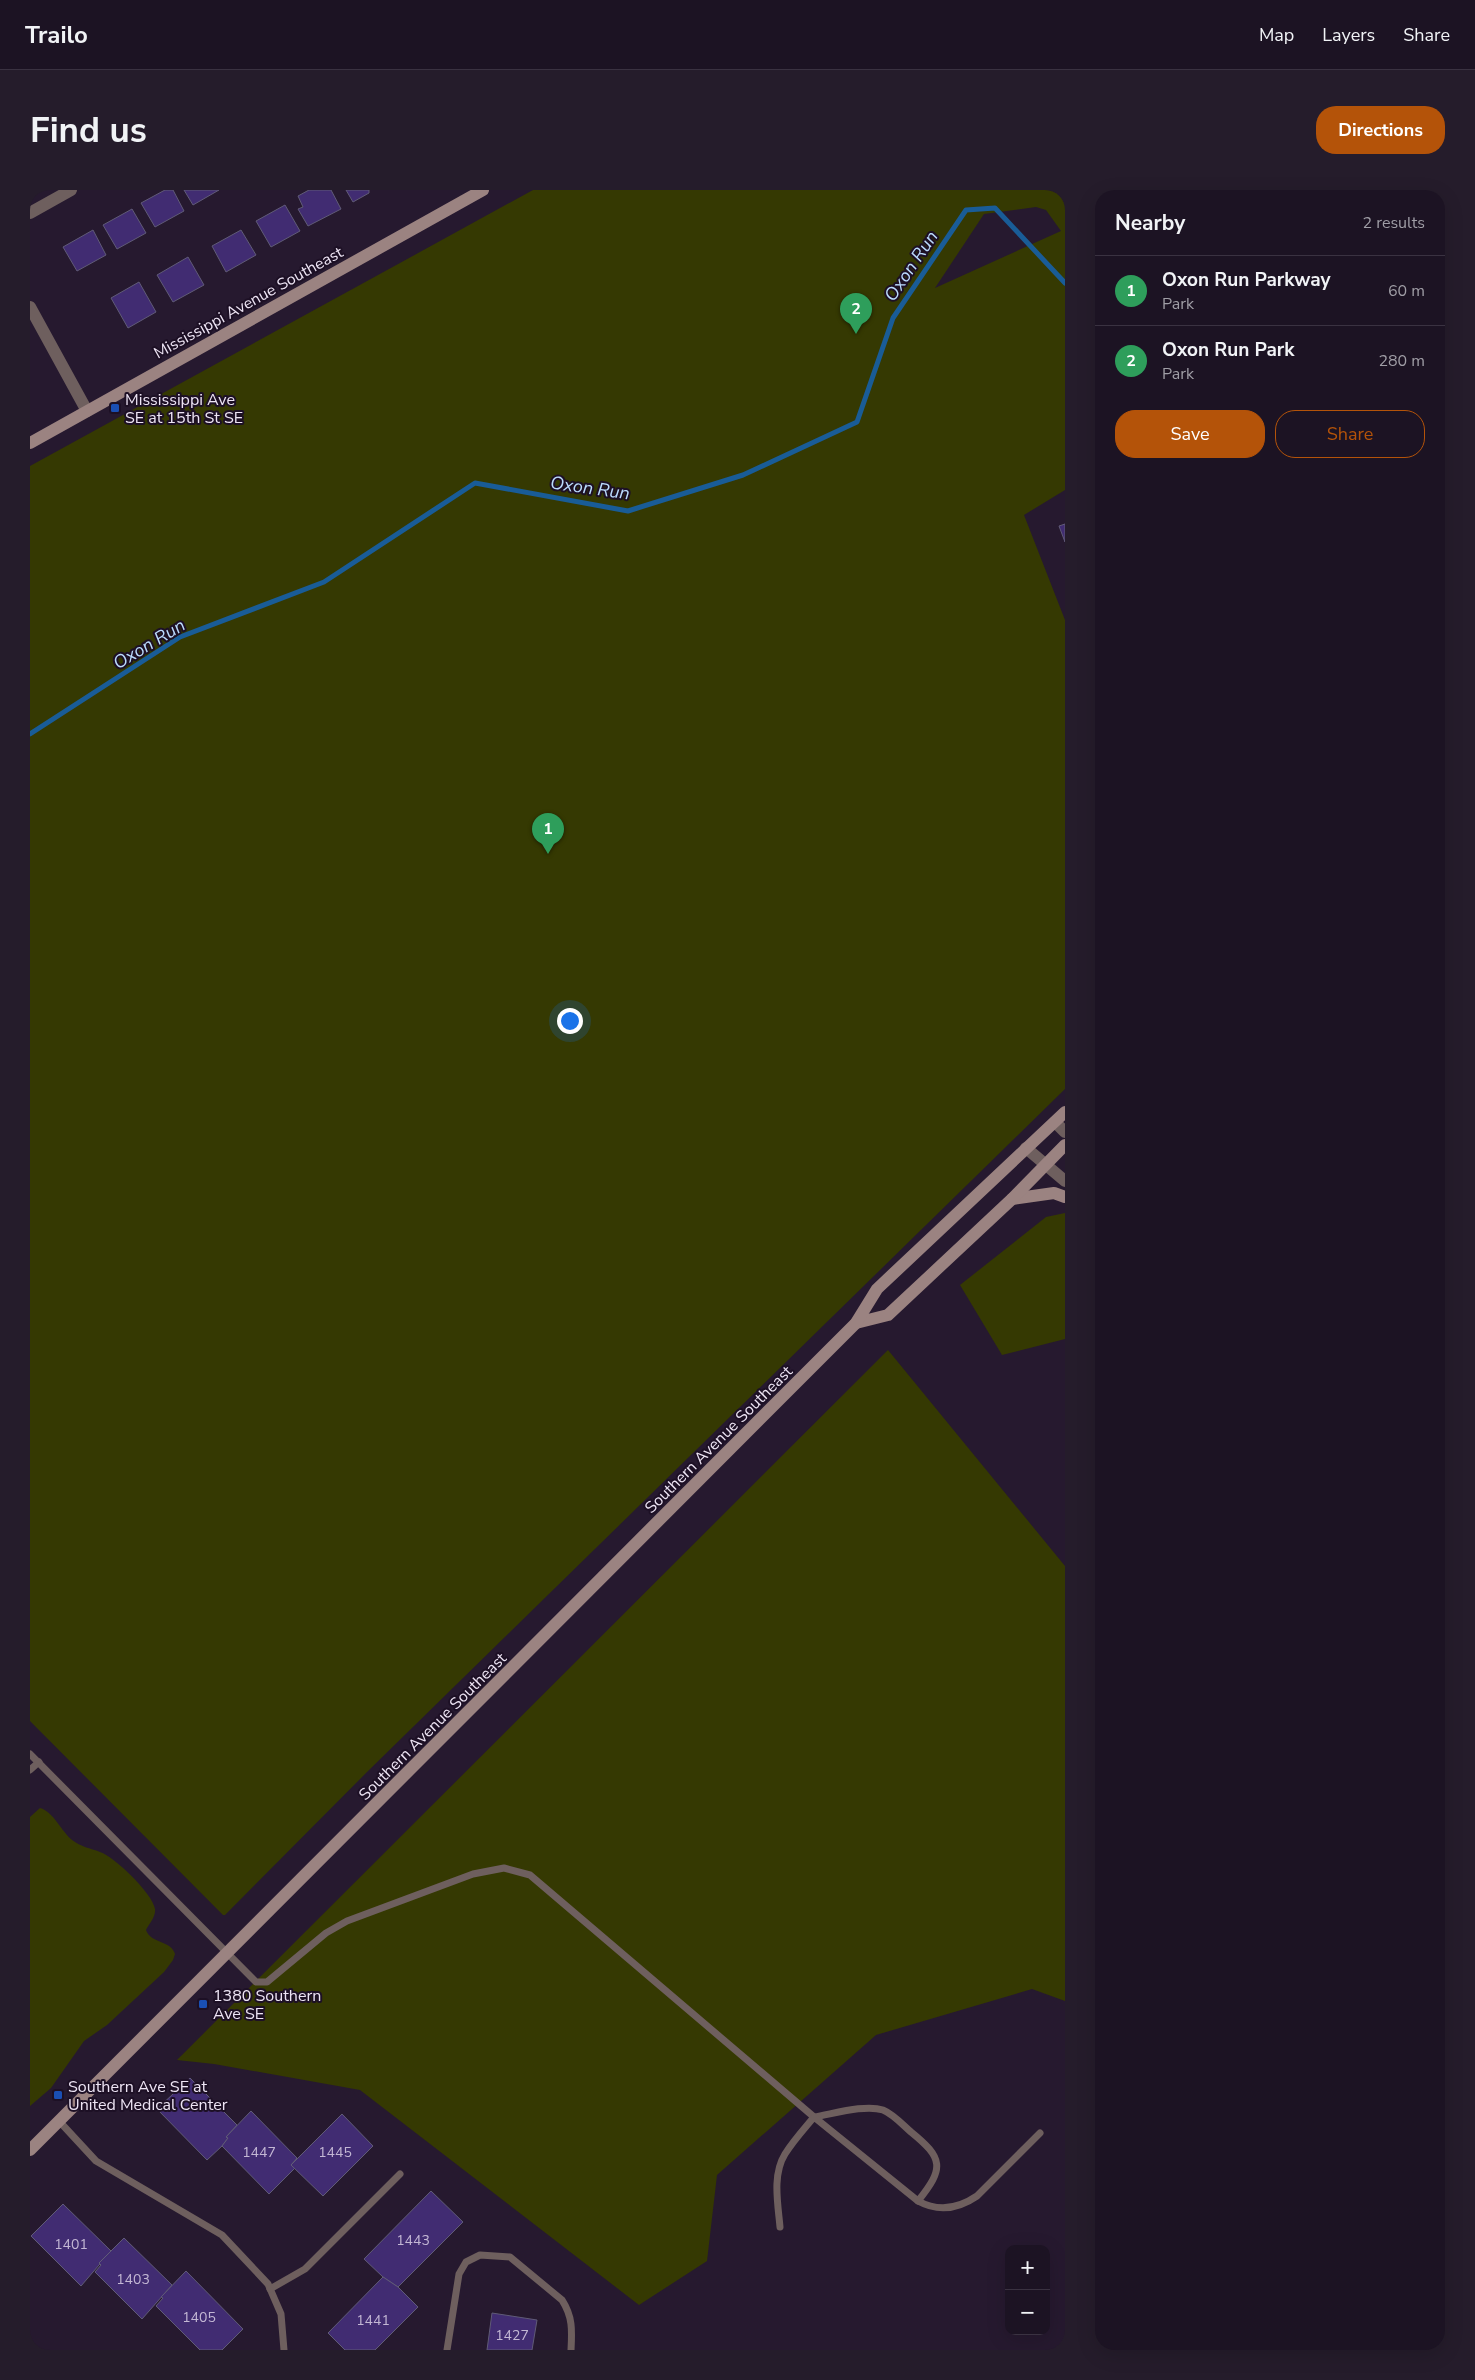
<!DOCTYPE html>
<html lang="en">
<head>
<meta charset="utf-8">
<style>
	body { margin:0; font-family:"Nunito Sans",sans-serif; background:#251c2b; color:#f1f3f6 }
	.controls { position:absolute; right:15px; bottom:15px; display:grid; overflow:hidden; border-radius:10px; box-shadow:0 5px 20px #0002 }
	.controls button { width:45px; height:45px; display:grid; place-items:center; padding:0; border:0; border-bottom:1px solid #3a3241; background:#1c1323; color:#f1f3f6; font:25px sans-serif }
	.you { position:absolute; left:539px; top:830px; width:18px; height:18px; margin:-12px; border:4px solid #fff; border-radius:50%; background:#1a73e8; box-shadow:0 0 0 8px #1a73e833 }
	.badge { display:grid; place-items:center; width:32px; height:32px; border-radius:50%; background:#b45309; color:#fff; font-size:16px; font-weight:700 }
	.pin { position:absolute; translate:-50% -41px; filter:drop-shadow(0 1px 2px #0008) }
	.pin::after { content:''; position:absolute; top:26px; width:18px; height:15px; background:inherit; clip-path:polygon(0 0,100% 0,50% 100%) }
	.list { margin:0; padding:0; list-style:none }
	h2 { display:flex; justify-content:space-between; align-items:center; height:65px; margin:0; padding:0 20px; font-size:21px }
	h2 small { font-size:16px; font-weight:400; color:#a09ea6 }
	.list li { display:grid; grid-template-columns:32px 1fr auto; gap:15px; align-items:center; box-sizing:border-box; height:70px; padding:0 20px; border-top:1px solid #3a3241 }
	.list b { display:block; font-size:19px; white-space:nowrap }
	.list p { margin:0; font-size:16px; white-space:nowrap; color:#a09ea6 }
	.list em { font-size:16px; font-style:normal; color:#a09ea6 }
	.actions { display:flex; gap:10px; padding:15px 20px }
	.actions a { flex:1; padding:11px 0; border:1px solid #b45309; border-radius:20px; text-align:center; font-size:18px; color:#b45309 }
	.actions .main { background:#b45309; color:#fff }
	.map { position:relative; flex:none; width:1035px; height:2160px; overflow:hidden; border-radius:20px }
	header { display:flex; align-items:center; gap:30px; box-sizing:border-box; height:70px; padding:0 25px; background:#1c1323; border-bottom:1px solid #3a3241 }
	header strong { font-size:24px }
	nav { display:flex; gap:28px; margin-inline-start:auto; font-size:18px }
	.intro { display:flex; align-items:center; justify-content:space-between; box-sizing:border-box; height:120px; padding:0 30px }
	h1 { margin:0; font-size:35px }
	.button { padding:12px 22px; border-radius:20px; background:#b45309; color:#fff; font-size:18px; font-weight:700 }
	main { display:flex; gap:30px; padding:0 30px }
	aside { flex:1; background:#1c1323; border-radius:20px; box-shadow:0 5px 20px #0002 }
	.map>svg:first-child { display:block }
	.green { fill:#353902; fill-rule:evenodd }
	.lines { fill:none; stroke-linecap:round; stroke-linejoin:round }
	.stream { stroke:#195c97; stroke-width:5 }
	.building { fill:#412c72; stroke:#605b77 }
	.service { stroke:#6e5f5e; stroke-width:7 }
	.minor { stroke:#6e5f5e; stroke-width:12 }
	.tertiary { stroke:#6e5f5e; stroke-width:12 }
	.secondary { stroke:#9b8381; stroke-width:12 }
	.transit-dot { fill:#1a4fb4; stroke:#1d1025; stroke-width:2 }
	.labels { text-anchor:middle; stroke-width:4; stroke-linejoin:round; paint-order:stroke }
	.number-label { font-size:14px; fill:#c3b7d4 }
	.street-label { font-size:16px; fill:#eee5f5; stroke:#1d1025 }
	.poi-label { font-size:16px; fill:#eee5f5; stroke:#1d1025; text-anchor:start }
	.water-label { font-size:18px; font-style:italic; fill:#bbdbfd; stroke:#1d1025 }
</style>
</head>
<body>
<header>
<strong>Trailo</strong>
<nav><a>Map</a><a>Layers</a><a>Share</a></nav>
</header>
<div class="intro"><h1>Find us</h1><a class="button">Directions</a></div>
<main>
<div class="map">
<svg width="1035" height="2160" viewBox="0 0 1035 2160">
	<rect width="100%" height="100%" fill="#26192f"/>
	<g class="green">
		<path d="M 503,0 L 1035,0 L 1035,300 L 994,325 L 1035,430 L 1035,899 L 337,1582 L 195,1725 L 193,1725 L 0,1531 L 0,276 ZM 1006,17 L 1016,20 L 1031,41 L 905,98 L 954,24 Z"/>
		<path d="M 1035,1023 L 1035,1149 L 972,1165 L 930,1095 L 1016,1027 Z"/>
		<path d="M 858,1160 L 1035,1376 L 1035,1811 L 1002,1799 L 846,1845 L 687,1985 L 677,2071 L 609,2115 L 330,1900 L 184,1874 L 147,1870 Z"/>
		<path d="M 10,1618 C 23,1621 32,1642 42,1650 C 51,1657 60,1658 70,1662 C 85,1667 123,1704 125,1719 C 126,1727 119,1734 116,1740 C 121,1754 141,1750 145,1764 L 143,1770 L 134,1782 L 77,1835 L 54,1851 L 21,1898 L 0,1916 L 0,1627 Z"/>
	</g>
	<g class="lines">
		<path class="stream" d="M 0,544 L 150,447 L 294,392 L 445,293 L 598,321 L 713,285 L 827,232 L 863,128 L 936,20 L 965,18 L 1035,93"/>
	</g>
	<g class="building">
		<path d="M 135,0 L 143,0 L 154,21 L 125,37 L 111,13 Z"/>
		<path d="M 154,0 L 189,0 L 163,15 Z"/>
		<path d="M 279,0 L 301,0 L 311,19 L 278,36 L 268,19 L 273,17 L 268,6 Z"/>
		<path d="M 316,0 L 339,0 L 339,3 L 323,12 Z"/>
		<path d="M 255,15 L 270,41 L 241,57 L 226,31 Z"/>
		<path d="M 102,19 L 116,43 L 87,59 L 73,35 Z"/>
		<path d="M 63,40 L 76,65 L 47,81 L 33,57 Z"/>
		<path d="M 211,40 L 226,65 L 196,82 L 182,56 Z"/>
		<path d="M 158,67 L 174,95 L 143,112 L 127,85 Z"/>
		<path d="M 109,92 L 126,122 L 98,138 L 81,108 Z"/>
		<path d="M 1035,334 L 1035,352 L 1029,336 Z"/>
		<path d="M 160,1888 L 207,1935 L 196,1947 L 198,1948 L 192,1956 L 177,1970 L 127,1919 Z"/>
		<path d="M 221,1921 L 267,1968 L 261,1975 L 265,1978 L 239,2004 L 192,1956 L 198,1948 L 196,1947 Z"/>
		<path d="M 312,1924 L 343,1956 L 293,2006 L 261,1975 Z"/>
		<path d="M 401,2001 L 433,2032 L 368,2097 L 353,2087 L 334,2069 Z"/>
		<path d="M 33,2014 L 81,2061 L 51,2096 L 1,2046 Z"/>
		<path d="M 94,2048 L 142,2095 L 112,2129 L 65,2082 L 71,2075 L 69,2073 Z"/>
		<path d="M 156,2081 L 213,2139 L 192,2160 L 170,2160 L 126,2116 L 133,2108 L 131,2107 Z"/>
		<path d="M 353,2087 L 368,2097 L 388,2117 L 345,2160 L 315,2160 L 298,2143 Z"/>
		<path d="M 462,2123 L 507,2130 L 502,2160 L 457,2160 Z"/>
	</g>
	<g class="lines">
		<g class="service">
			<path d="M 0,1564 L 226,1792 L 237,1792 L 296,1743 L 317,1731 L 443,1684 L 474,1678 L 500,1685 L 784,1927 C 803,1924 835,1914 853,1920 C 863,1924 873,1935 881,1942 C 913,1968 915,1978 888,2011"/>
			<path d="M 0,1580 L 9,1572"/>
			<path d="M 29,1931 L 66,1971 L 192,2045 L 238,2094 L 251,2124 L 254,2160"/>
			<path d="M 750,2037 C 748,2014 742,1985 755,1964 C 763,1951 774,1939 784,1927 L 888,2011 C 908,2022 928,2019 947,2006 L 1010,1943"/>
			<path d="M 240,2099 L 275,2079 L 370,1984"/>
			<path d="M 417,2160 L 429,2084 L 436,2072 L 450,2065 L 480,2067 L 532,2110 C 543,2127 542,2141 541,2160"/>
		</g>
		<g class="minor">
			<path d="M 0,23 L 41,0"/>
			<path d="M 0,117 L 57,221"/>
		</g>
		<g class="tertiary">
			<path d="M 1025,932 L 1035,942"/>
			<path d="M 996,958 L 1035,991"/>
		</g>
		<g class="secondary">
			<path d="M 0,253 L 453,0"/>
			<path d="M 982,1009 L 1024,1003 L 1035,1007"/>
			<path d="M 826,1133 L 858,1125 L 982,1009 L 1035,955"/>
			<path d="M 0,1960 L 826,1133 L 847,1099 L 1035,922"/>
		</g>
	</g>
	<g class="transit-dot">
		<rect x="80" y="213" width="10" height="10" rx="2.5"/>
		<rect x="168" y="1809" width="10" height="10" rx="2.5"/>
		<rect x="23" y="1900" width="10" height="10" rx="2.5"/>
	</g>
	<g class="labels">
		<g class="number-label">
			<text x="229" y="1967">1447</text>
			<text x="305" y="1967">1445</text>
			<text x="383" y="2055">1443</text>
			<text x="41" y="2059">1401</text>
			<text x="103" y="2094">1403</text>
			<text x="169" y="2132">1405</text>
			<text x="343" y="2135">1441</text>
			<text x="482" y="2150">1427</text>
		</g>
		<g class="street-label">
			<text transform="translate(218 112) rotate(-29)" y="6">Mississippi Avenue Southeast</text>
			<text transform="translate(688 1249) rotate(-45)" y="6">Southern Avenue Southeast</text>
			<text transform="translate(402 1536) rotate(-45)" y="6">Southern Avenue Southeast</text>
		</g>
		<g class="poi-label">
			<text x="95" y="215">Mississippi Ave<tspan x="95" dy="18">SE at 15th St SE</tspan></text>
			<text x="183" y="1811">1380 Southern<tspan x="183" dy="18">Ave SE</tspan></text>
			<text x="38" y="1902">Southern Ave SE at<tspan x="38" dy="18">United Medical Center</tspan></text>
		</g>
		<g class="water-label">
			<text transform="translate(881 76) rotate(-56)" y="6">Oxon Run</text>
			<text transform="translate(560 298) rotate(8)" y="6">Oxon Run</text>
			<text transform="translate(119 454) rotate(-31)" y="6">Oxon Run</text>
		</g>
	</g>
</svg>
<div class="controls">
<button>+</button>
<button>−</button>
</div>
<div class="you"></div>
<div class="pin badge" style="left:518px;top:664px;background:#2e9e5b">1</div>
<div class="pin badge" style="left:826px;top:144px;background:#2e9e5b">2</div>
</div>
<aside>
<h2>Nearby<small>2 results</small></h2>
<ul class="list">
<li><span class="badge" style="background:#2e9e5b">1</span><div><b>Oxon Run Parkway</b><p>Park</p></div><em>60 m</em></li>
<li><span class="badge" style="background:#2e9e5b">2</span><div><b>Oxon Run Park</b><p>Park</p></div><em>280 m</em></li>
</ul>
<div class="actions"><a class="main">Save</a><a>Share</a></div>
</aside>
</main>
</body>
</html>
